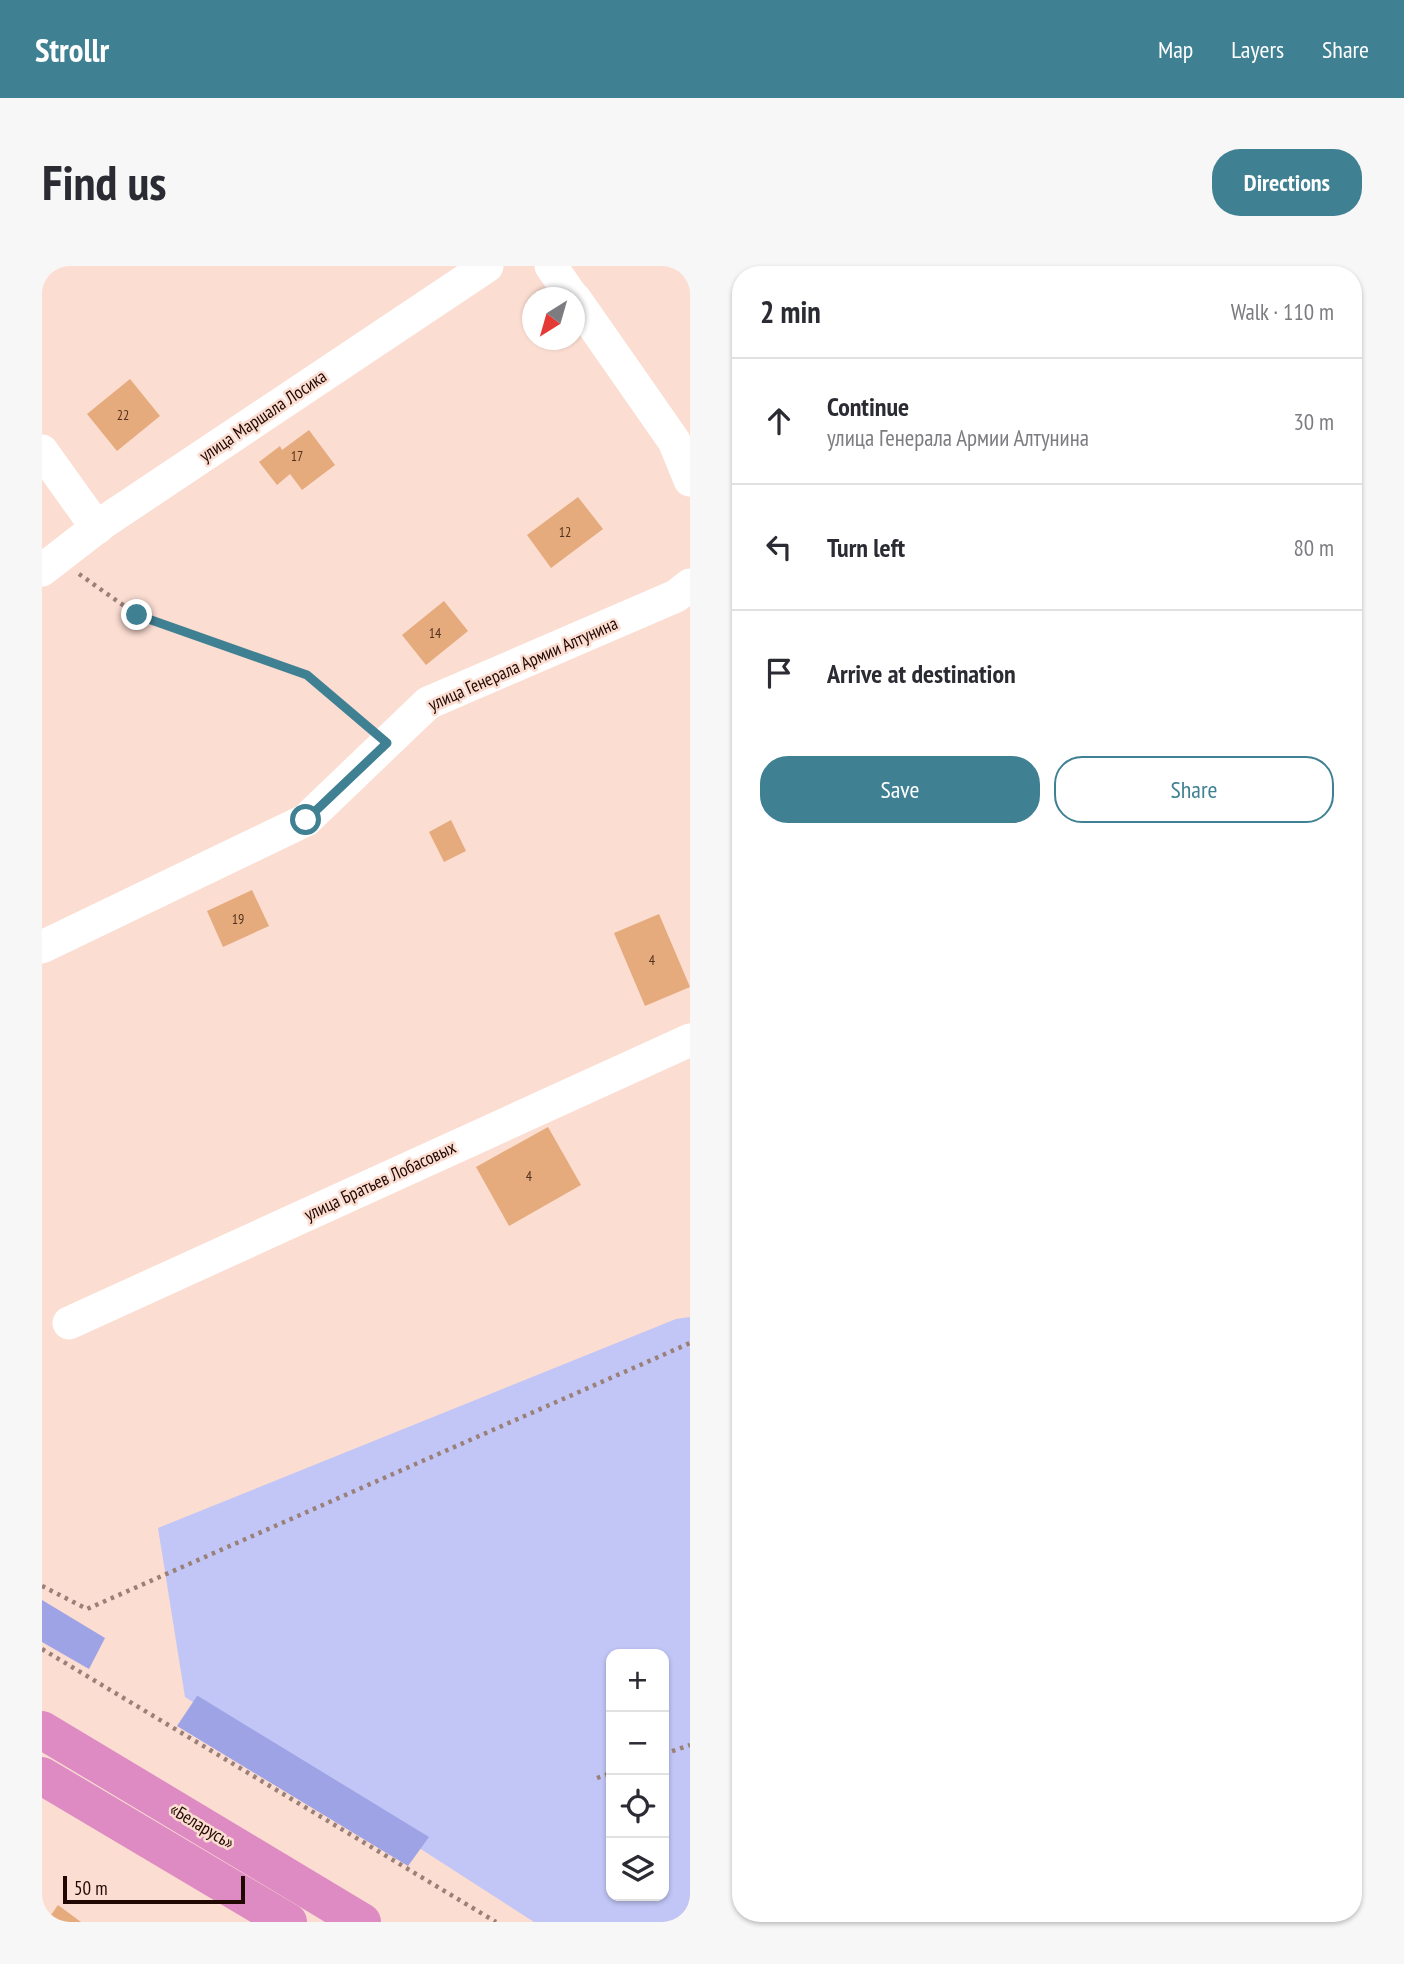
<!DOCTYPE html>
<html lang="en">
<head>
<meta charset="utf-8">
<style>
	body { margin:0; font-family:"PT Sans Narrow",sans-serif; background:#f7f7f7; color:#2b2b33 }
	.controls { position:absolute; right:21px; bottom:21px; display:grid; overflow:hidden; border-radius:14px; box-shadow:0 2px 5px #0004 }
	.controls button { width:63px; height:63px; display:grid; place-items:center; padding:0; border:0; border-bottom:2px solid #e1e1e2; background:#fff; color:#2b2b33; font:35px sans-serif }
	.compass { position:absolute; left:480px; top:21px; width:63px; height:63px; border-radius:50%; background:#fff; box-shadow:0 2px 5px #0004; rotate:217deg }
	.scale { position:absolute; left:21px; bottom:18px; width:182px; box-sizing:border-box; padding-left:7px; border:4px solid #210802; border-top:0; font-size:19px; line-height:24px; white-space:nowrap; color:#210802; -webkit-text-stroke:5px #fbddd2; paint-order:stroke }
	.stop { position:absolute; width:21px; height:21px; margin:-16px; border:5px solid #408093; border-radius:50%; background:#fff }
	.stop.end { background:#408093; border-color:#fff; box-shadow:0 2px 7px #0008 }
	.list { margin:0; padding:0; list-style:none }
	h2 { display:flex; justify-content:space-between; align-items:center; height:91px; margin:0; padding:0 28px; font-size:30px }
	h2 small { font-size:23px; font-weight:400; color:#7c7c81 }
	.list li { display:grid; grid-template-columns:46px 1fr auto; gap:21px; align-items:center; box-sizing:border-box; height:126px; padding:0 28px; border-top:2px solid #e1e1e2 }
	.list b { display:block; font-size:26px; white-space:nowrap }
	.list p { margin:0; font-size:23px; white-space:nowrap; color:#7c7c81 }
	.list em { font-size:23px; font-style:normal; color:#7c7c81 }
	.actions { display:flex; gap:14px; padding:21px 28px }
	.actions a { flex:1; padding:16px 0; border:2px solid #408093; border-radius:28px; text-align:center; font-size:24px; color:#408093 }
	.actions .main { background:#408093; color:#fff }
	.icon { flex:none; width:38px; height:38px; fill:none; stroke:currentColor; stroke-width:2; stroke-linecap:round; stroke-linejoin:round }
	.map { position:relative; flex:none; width:648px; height:1656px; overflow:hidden; border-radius:28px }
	header { display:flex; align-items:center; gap:42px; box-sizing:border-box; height:98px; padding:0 35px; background:#408093; color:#fff }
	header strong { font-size:33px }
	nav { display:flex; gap:38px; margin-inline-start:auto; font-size:24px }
	.intro { display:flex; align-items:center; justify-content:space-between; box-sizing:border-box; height:168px; padding:0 42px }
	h1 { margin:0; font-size:49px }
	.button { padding:18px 32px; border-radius:28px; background:#408093; color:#fff; font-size:24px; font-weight:700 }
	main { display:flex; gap:42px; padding:0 42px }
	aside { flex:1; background:#fff; border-radius:28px; box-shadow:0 2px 5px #0004 }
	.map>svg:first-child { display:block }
	.green { fill:#c1c6f6; fill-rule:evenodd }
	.forest { fill:#9da3e4 }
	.building { fill:#e6ab7c }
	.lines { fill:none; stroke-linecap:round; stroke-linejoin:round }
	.path { stroke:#9b8077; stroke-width:4.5; stroke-dasharray:3.5 5; stroke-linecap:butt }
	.minor { stroke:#fff; stroke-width:33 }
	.highway { stroke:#de8bc3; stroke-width:38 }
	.route { stroke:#408093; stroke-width:9 }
	.labels { text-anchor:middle; stroke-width:5; stroke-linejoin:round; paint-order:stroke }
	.number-label { font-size:14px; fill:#523120 }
	.street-label { font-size:18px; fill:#210802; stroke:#fbddd2 }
</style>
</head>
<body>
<header>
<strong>Strollr</strong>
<nav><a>Map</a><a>Layers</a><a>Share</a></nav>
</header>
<div class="intro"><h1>Find us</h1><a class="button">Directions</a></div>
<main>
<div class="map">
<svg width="648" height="1656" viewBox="0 0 648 1656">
	<rect width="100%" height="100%" fill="#fbddd2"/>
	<path class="green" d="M 648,1051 L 648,1656 L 492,1656 L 143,1431 L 116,1262 L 634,1053 ZM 569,1388 L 622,1388 L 622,1630 L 569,1630 Z"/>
	<g class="forest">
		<path d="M 0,1334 L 63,1372 L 47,1403 L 0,1376 Z"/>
		<path d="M 155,1430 L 156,1430 L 387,1571 L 366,1600 L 135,1460 Z"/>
	</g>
	<g class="building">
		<path d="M 88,113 L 118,150 L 75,185 L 45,148 Z"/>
		<path d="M 267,164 L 293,199 L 260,224 L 248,208 L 235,219 L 217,196 L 238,180 L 240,184 Z"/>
		<path d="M 536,231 L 561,263 L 509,302 L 485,269 Z"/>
		<path d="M 402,335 L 426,365 L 384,399 L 360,369 Z"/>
		<path d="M 409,554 L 424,585 L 402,596 L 387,566 Z"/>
		<path d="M 210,624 L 227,660 L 181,681 L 165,645 Z"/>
		<path d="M 617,648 L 648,721 L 603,740 L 572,667 Z"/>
		<path d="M 506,861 L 539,919 L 467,960 L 434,901 Z"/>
		<path d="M 16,1639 L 39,1656 L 4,1656 Z"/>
	</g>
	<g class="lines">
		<g class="path">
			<path d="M 37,308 L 95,349 L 265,409 L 323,458"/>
			<path d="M 0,1320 L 45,1343 L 648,1077"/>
			<path d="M 0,1383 L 454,1656"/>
			<path d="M 622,1488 L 648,1479"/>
			<path d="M 555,1512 L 569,1507"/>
		</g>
		<g class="minor">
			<path d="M 509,0 L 531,32"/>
			<path d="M 533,33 L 632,175 L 648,214"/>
			<path d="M 0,185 L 55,262"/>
			<path d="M 0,304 L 62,256 L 445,0"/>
			<path d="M 0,681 L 264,554 L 386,437 L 634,330 L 648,319"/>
			<path d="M 27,1057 L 648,774"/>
		</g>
		<g class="highway">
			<path d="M 0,1464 L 320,1656"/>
			<path d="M 0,1510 L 246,1656"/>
		</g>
	</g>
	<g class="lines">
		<path class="route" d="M 95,349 L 265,409 L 345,477 L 264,554"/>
	</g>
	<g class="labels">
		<g class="number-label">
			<text x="81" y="154">22</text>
			<text x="255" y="195">17</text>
			<text x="523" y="271">12</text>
			<text x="393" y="372">14</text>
			<text x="196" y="658">19</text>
			<text x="610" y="699">4</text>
			<text x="487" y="915">4</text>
		</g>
		<g class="street-label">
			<text transform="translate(221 150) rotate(-34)" y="6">улица Маршала Лосика</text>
			<text transform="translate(481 398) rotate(-24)" y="6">улица Генерала Армии Алтунина</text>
			<text transform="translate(338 915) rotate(-25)" y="6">улица Братьев Лобасовых</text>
			<text transform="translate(160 1560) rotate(31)" y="6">«Беларусь»</text>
		</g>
	</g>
</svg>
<div class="controls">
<button>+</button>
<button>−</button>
<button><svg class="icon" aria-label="locate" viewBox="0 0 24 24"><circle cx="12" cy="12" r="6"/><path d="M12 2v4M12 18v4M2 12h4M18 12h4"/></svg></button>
<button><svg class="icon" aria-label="layers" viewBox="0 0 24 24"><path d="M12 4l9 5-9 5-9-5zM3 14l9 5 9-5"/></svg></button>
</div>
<svg class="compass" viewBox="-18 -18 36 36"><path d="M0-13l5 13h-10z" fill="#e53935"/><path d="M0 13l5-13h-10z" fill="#7c7c81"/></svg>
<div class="scale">50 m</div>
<div class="stop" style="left:264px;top:554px"></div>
<div class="stop end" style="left:95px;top:349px"></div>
</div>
<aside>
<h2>2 min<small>Walk · 110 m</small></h2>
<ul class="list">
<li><svg class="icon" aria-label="ahead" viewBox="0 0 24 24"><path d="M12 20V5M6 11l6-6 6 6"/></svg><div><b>Continue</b><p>улица Генерала Армии Алтунина</p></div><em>30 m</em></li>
<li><svg class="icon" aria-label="left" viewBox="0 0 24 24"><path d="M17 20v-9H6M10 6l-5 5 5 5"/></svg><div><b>Turn left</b></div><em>80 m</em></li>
<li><svg class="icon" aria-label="arrive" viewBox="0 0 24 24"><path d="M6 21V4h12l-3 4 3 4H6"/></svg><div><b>Arrive at destination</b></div></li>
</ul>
<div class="actions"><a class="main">Save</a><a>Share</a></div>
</aside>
</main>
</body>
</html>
